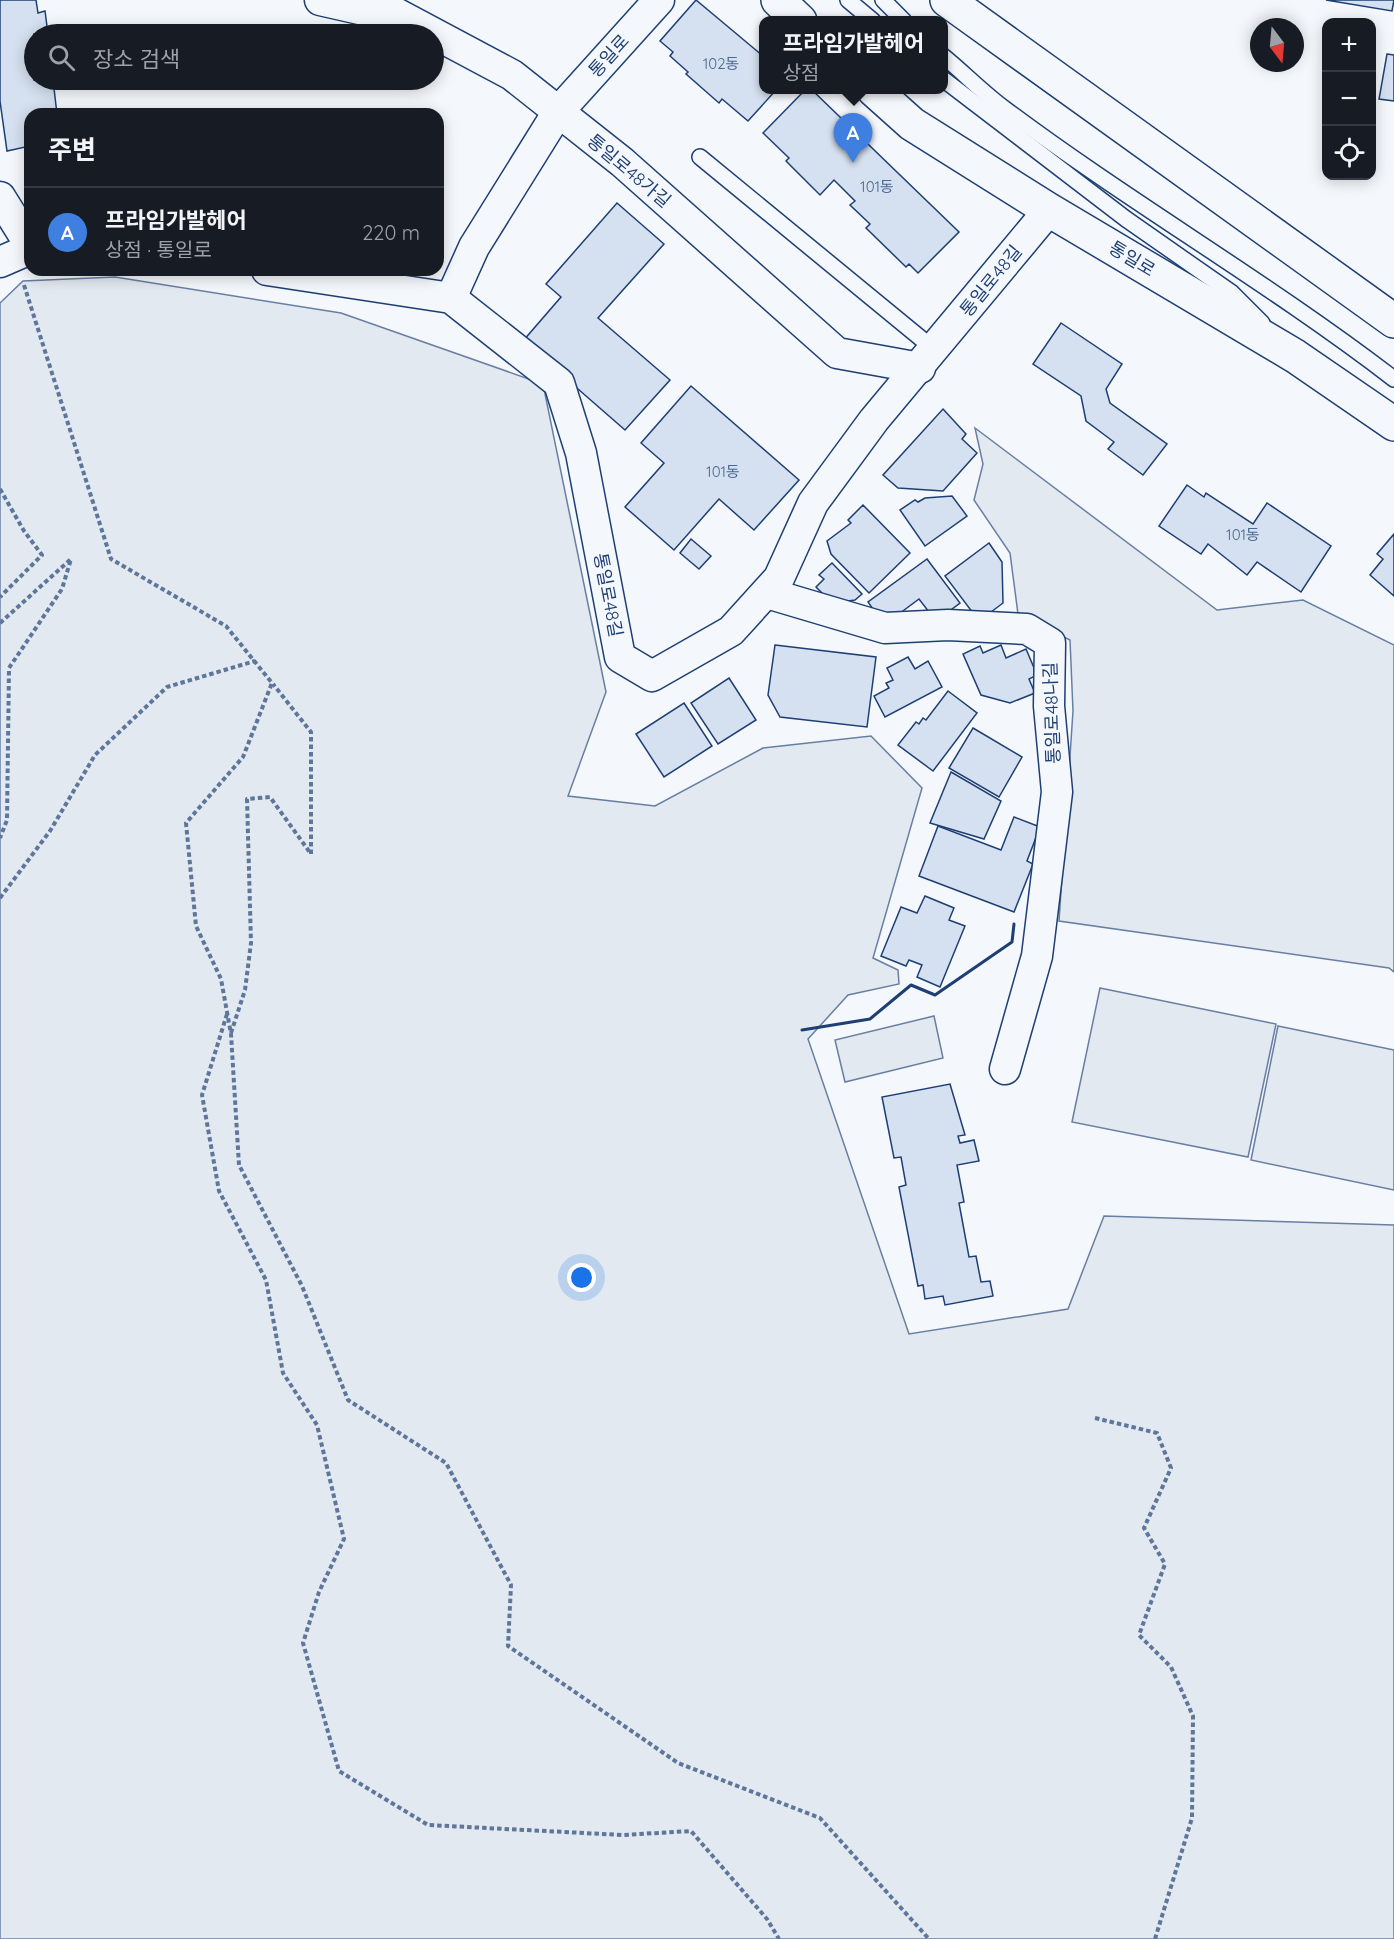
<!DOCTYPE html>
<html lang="ko">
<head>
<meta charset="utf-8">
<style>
	body { margin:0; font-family:Quicksand,"Noto Sans KR",sans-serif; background:#20242c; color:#f1f3f6 }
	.controls { position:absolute; right:18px; top:18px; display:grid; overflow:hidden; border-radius:12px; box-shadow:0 3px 15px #0003 }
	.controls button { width:54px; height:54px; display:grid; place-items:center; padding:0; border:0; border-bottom:2px solid #363941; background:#171b24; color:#f1f3f6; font:30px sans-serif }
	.compass { position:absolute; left:1250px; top:18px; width:54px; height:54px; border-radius:50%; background:#171b24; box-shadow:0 3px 15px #0003; rotate:164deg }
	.you { position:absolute; left:582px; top:1278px; width:21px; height:21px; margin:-15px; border:4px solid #fff; border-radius:50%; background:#1a73e8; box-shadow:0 0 0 9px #1a73e833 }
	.badge { display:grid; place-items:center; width:39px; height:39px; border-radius:50%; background:#db2777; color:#fff; font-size:20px; font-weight:700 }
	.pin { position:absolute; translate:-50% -50px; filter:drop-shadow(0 2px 3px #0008) }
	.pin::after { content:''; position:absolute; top:32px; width:21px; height:18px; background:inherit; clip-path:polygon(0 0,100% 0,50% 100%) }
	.popup { position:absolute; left:759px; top:16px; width:189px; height:78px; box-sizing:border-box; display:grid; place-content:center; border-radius:12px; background:#171b24; filter:drop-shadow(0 2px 4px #0005); font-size:20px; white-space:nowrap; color:#9ea1a6 }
	.popup b { font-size:22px; color:#f1f3f6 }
	.popup::after { content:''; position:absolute; left:50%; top:100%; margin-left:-12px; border:12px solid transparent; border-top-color:#171b24 }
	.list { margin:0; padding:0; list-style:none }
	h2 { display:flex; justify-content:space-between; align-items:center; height:78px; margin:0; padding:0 24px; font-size:26px }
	h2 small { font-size:20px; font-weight:400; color:#9ea1a6 }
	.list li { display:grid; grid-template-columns:39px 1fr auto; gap:18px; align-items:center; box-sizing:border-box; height:90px; padding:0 24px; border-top:2px solid #363941 }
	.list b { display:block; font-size:22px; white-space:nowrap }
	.list p { margin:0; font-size:20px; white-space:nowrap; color:#9ea1a6 }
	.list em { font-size:20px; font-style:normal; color:#9ea1a6 }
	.icon { flex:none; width:33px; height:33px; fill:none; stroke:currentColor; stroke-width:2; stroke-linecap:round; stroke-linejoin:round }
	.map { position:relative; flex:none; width:1394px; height:1939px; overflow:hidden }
	.search { position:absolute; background:#171b24; box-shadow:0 3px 15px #0003; left:24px; top:24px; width:420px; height:66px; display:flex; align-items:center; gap:15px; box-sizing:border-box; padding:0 21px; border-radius:33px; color:#9ea1a6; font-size:22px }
	.panel { position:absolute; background:#171b24; box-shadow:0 3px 15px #0003; left:24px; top:108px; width:420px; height:168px; border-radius:18px }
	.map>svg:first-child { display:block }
	.green { fill:#e3e9f0; stroke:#687fa3; stroke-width:1.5 }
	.building { fill:#d5e0f0; stroke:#1d3f73; stroke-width:1.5 }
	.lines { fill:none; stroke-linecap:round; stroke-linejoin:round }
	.service-casing { stroke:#1d3f73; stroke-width:18 }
	.minor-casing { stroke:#1d3f73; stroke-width:33 }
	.primary-casing { stroke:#1d3f73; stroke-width:36 }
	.path { stroke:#5e769c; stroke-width:4; stroke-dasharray:4.5 3; stroke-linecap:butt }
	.service { stroke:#f4f7fb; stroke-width:15 }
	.minor { stroke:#f4f7fb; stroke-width:30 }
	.primary { stroke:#f4f7fb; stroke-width:33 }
	.wall { stroke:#1d3f73; stroke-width:3 }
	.labels { text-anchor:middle; stroke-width:4.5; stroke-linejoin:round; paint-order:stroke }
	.number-label { font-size:15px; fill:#4b6792 }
	.street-label { font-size:18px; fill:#1d3f73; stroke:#f4f7fb }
</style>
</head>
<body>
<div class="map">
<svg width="1394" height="1939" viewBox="0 0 1394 1939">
	<rect width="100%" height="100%" fill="#f4f7fb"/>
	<g class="green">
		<path d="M 115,277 L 341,313 L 543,384 L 606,692 L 568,796 L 655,806 L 763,748 L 871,736 L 922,788 L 873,958 L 898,970 L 899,984 L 848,995 L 808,1039 L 909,1334 L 1068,1309 L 1104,1216 L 1394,1225 L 1394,1939 L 0,1939 L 0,303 L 23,281 Z"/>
		<path d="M 975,428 L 1217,610 L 1303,600 L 1394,645 L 1394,972 L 1389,968 L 1059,921 L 1073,711 L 1070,640 L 1018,614 L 1010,553 L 974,500 L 983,464 Z"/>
		<path d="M 1100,988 L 1276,1024 L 1248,1157 L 1072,1122 Z"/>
		<path d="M 934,1016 L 943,1058 L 845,1082 L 835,1040 Z"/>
		<path d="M 1278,1026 L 1394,1050 L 1394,1190 L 1251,1160 Z"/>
	</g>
	<g class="building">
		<path d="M 0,0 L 36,0 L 38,13 L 45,11 L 48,34 L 34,34 L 34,80 L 53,80 L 57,114 L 30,114 L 30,146 L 7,151 L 0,101 Z"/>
		<path d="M 696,0 L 763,56 L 763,90 L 776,90 L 748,121 L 722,99 L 719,103 L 686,74 L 688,72 L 670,56 L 673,52 L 660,41 Z"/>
		<path d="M 1326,0 L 1394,0 L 1392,11 Z"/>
		<path d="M 1387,54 L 1394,55 L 1394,101 L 1379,99 Z"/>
		<path d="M 805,90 L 812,90 L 959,232 L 918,273 L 909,264 L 906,267 L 866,228 L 870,224 L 850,205 L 855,201 L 834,180 L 820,195 L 786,161 L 789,158 L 763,133 Z"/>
		<path d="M 617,203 L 664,244 L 598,318 L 670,380 L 625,430 L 523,341 L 561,297 L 546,284 Z"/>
		<path d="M 1061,323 L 1122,364 L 1106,389 L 1110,403 L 1167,444 L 1143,475 L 1108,449 L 1114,442 L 1086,421 L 1081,396 L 1033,364 Z"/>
		<path d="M 691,386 L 799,480 L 754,530 L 719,499 L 674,550 L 625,507 L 664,463 L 641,443 Z"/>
		<path d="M 943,409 L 966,434 L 962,439 L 977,453 L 943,491 L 898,488 L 883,475 Z"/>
		<path d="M 1187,485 L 1204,497 L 1206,493 L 1253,524 L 1267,503 L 1331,546 L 1301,592 L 1257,562 L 1247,575 L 1208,544 L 1201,554 L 1159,526 Z"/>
		<path d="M 952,496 L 967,516 L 925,546 L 900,510 L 915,500 L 918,502 L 925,498 Z"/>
		<path d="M 863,505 L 910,553 L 869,593 L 831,554 L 827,541 L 851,523 L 848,520 Z"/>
		<path d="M 1394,534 L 1394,596 L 1370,575 L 1383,559 L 1377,554 Z"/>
		<path d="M 691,539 L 711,556 L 699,569 L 680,553 Z"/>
		<path d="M 989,543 L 1002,562 L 1003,603 L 979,621 L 945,576 Z"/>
		<path d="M 927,559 L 960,603 L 936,621 L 919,599 L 884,625 L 868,602 Z"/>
		<path d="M 832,563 L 862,594 L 855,600 L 841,602 L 827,598 L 816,587 L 824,579 L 819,575 Z"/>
		<path d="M 775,645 L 876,657 L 867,727 L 780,717 L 768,695 Z"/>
		<path d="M 1001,645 L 1006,658 L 1026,649 L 1037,675 L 1029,679 L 1035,693 L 1010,703 L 981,695 L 963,654 L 980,646 L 983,653 Z"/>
		<path d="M 908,657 L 915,669 L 928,661 L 942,687 L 885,717 L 874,696 L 889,688 L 886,683 L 893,680 L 887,668 Z"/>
		<path d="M 729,678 L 756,720 L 718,744 L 691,703 Z"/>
		<path d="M 948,691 L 977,713 L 933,771 L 898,745 L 916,722 L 919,724 L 923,718 L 926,720 Z"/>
		<path d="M 684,703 L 712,746 L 664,777 L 636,734 Z"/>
		<path d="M 973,728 L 1022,757 L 999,797 L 949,768 Z"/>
		<path d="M 951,772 L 1001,801 L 984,839 L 930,823 Z"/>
		<path d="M 1014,817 L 1040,827 L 1027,861 L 1033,864 L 1014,912 L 919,876 L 938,826 L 1001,850 Z"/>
		<path d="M 925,896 L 954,908 L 949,920 L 965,926 L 940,987 L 917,977 L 922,965 L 909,960 L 906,966 L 881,956 L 901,907 L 917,913 Z"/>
		<path d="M 950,1084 L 965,1135 L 958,1136 L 960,1143 L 974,1140 L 979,1161 L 957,1165 L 964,1202 L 959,1203 L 969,1257 L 976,1256 L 981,1282 L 990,1281 L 993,1296 L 945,1305 L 943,1296 L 925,1299 L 923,1285 L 918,1286 L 899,1187 L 906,1185 L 901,1157 L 894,1158 L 882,1097 Z"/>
	</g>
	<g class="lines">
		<g class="service-casing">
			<g id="service">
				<path d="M 848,0 L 873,21"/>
				<path d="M 883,0 L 904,21"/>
				<path d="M 943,56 C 964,73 983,93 1005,109 C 1132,204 1269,283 1394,379"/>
				<path d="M 943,79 L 1126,219 L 1232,293 L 1262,323"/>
				<path d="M 700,157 L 935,350"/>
			</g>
		</g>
		<g class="minor-casing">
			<g id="minor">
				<path d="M 320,0 L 364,10 L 390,10 L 512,75 L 622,162 L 837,353 L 920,368"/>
				<path d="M 0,197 L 30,245"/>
				<path d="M 0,262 L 30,249"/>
				<path d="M 267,270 L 451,298 L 559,383 L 581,453 L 620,657 L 652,676 L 731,631 L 779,578 L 813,503 L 874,420 L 1049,210"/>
				<path d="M 451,298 L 474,247 L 558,112 L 659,0"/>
				<path d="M 767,593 L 885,628 L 948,625 L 1027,629 L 1050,643 L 1049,706 L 1057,792 L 1037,956 L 1005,1069"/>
			</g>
		</g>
		<g class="primary-casing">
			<g id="primary">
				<path d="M 778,0 L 800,21"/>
				<path d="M 947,0 L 1394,321"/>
				<path d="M 874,90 L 912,124 L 1049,210 L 1295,356 L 1394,424"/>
			</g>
		</g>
		<g class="path">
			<path d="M 24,285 L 111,559 L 226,626 L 272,683 L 243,757 L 186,823 L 196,926 L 221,979 L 231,1034 L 239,1165 L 302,1286 L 348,1400 L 446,1463 L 511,1585 L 508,1646 L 678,1763 L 820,1818 L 929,1939"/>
			<path d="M 0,489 L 24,531 L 42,555 L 0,597"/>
			<path d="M 0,623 L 71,559 L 62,589 L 9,668 L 7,820 L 0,838"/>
			<path d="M 0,898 L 50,831 L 95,755 L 167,687 L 255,661"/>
			<path d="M 227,1014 L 202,1095 L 219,1191 L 266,1280 L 283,1373 L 317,1425 L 344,1539 L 319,1592 L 303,1643 L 339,1771 L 428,1825 L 623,1835 L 691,1831 L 767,1919 L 779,1939"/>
			<path d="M 231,1033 L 245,990 L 251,943 L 247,799 L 270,797 L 311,854 L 311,732 L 273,684"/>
			<path d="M 1095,1418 L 1157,1433 L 1171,1468 L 1144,1528 L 1165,1564 L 1139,1635 L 1171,1667 L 1193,1716 L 1192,1818 L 1155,1939"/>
		</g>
		<use href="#service" class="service"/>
		<use href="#minor" class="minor"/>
		<use href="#primary" class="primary"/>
		<path class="wall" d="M 802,1030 L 870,1019 L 911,985 L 935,995 L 1012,942 L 1014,924"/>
	</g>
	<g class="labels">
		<g class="number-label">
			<text x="721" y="69">102동</text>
			<text x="877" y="192">101동</text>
			<text x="723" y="477">101동</text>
			<text x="1243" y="540">101동</text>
		</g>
		<g class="street-label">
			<text transform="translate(609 56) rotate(-48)" y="6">통일로</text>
			<text transform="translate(629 171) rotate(40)" y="6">통일로48가길</text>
			<text transform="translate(1132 259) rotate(31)" y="6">통일로</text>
			<text transform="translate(991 281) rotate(-51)" y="6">통일로48길</text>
			<text transform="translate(608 595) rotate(79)" y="6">통일로48길</text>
			<text transform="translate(1052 713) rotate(-92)" y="6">통일로48나길</text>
		</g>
	</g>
</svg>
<div class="controls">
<button>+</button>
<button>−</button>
<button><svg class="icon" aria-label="locate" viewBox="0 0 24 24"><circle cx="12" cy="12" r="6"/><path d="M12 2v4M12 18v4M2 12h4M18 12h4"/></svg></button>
</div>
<svg class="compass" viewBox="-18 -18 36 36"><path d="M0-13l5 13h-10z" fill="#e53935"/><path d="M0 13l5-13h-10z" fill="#9ea1a6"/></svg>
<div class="you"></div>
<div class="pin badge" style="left:853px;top:163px;background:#3f7fe0">A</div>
<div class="popup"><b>프라임가발헤어</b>상점</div>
<div class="search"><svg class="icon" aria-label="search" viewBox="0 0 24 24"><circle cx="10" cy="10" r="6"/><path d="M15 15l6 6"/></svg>장소 검색</div>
<section class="panel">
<h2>주변<small></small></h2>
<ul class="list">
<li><span class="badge" style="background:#3f7fe0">A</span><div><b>프라임가발헤어</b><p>상점 · 통일로</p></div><em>220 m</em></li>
</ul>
</section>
</div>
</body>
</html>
